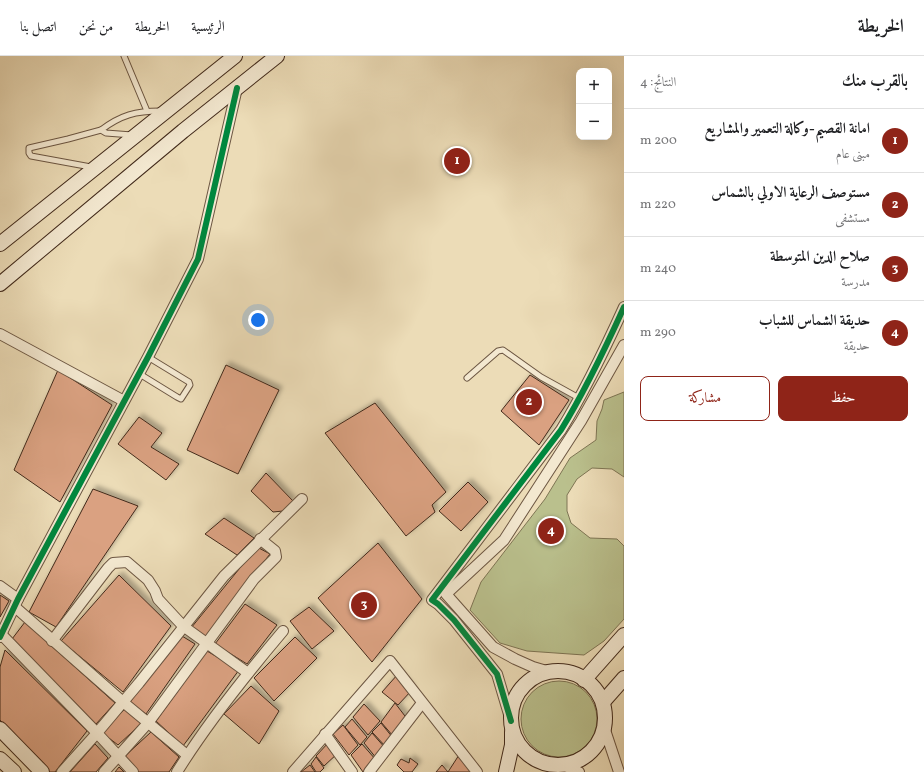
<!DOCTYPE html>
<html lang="ar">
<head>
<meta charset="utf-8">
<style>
	body { margin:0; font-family:Vollkorn,Amiri,serif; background:#f6f6f6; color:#202124; direction:rtl }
	.controls { position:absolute; right:12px; top:12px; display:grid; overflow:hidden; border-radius:8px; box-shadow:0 4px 16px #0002 }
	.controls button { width:36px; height:36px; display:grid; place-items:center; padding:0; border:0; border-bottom:1px solid #e0e0e0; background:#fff; color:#202124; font:20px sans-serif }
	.you { position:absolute; left:258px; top:264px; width:14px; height:14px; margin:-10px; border:3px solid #fff; border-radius:50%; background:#1a73e8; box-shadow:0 0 0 6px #1a73e833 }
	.badge { display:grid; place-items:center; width:26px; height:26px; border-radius:50%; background:#8f2418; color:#fff; font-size:13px; font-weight:700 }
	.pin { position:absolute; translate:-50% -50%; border:2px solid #fff; box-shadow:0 1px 4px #0006 }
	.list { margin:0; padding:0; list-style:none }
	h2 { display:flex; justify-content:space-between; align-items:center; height:52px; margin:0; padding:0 16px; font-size:17px }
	h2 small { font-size:13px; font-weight:400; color:#757577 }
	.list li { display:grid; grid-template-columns:26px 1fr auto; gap:12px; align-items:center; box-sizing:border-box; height:64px; padding:0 16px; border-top:1px solid #e0e0e0 }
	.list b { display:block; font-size:15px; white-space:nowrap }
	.list p { margin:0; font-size:13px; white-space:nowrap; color:#757577 }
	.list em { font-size:13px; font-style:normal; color:#757577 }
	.actions { display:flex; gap:8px; padding:12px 16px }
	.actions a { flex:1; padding:9px 0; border:1px solid #8f2418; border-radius:8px; text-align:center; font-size:14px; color:#8f2418 }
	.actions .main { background:#8f2418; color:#fff }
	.map { position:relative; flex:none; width:624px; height:716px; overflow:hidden; direction:ltr }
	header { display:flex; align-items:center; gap:24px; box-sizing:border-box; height:56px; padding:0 20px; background:#fff; border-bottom:1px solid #e0e0e0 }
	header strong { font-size:19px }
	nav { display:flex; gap:22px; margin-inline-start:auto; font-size:14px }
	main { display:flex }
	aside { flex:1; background:#fff }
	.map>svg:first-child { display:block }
	.green { fill:#bac08d; stroke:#7e7554 }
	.building { fill:#daa181; stroke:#422a1b; filter:url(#shadow) }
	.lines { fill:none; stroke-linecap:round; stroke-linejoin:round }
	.lane-casing { stroke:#6c5642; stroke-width:7 }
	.street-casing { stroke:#6c5642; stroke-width:12 }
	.secondary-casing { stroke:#422a1b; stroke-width:16 }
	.lane { stroke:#f3e8d0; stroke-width:5 }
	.street { stroke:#f3e8d0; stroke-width:10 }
	.secondary { stroke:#f3e8d0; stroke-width:14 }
	.cycleway-casing { stroke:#f3e8d0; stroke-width:8 }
	.cycleway { stroke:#00873e; stroke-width:6 }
</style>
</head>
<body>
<header>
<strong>الخريطة</strong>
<nav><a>الرئيسية</a><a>الخريطة</a><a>من نحن</a><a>اتصل بنا</a></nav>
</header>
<main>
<aside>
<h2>بالقرب منك<small>النتائج: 4</small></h2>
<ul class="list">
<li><span class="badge">1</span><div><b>امانة القصيم-وكالة التعمير والمشاريع</b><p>مبنى عام</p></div><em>200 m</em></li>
<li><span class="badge">2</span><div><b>مستوصف الرعاية الاولي بالشماس</b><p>مستشفى</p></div><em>220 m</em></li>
<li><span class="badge">3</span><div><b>صلاح الدين المتوسطة</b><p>مدرسة</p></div><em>240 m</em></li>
<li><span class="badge">4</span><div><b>حديقة الشماس للشباب</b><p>حديقة</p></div><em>290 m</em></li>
</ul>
<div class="actions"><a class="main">حفظ</a><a>مشاركة</a></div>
</aside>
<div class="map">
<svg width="624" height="716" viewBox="0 0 624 716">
	<defs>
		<filter id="shadow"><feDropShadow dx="3.5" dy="-3.5" stdDeviation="2" flood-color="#0004"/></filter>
	</defs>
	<rect width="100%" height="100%" fill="#ecdcb7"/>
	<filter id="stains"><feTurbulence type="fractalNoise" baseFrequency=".005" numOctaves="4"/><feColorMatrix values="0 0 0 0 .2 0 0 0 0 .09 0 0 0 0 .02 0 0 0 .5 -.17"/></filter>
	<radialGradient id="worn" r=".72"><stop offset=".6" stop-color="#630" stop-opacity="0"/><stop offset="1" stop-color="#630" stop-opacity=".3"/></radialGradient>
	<g class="green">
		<path d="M 624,336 L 624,421 L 612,413 L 592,412 L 577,423 L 567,439 L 567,455 L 571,467 L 590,482 L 617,483 L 624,490 L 624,563 L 604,585 L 584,599 L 527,595 L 500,587 L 470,554 L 481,526 L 545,443 L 570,402 L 596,384 L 597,365 L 602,353 L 604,344 Z"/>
		<circle cx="559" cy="663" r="38"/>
	</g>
	<g class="building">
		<path d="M 226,309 L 279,334 L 238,418 L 187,394 Z"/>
		<path d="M 58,314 L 112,349 L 60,446 L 14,414 Z"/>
		<path d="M 530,319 L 569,344 L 539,389 L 501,355 Z"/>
		<path d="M 375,347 L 446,436 L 432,449 L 435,456 L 406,480 L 325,377 Z"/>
		<path d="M 139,361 L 162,377 L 151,391 L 179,408 L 166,424 L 118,388 Z"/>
		<path d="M 266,417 L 293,445 L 283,455 L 273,456 L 251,435 Z"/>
		<path d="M 468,426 L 488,446 L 461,475 L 439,455 Z"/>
		<path d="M 93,433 L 138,450 L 56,571 L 29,556 Z"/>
		<path d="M 224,462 L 254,482 L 237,499 L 205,478 Z"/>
		<path d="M 378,487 L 422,543 L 372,606 L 318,542 Z"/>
		<path d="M 257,491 L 270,498 L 205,581 L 191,572 Z"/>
		<path d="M 119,519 L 171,570 L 123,636 L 61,585 Z"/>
		<path d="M 0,539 L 9,545 L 0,561 Z"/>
		<path d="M 245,548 L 277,569 L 247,608 L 215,588 Z"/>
		<path d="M 309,551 L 334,575 L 312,593 L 290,565 Z"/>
		<path d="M 25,566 L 115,647 L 96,668 L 12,583 Z"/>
		<path d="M 182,580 L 195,588 L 146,658 L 129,647 Z"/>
		<path d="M 295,581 L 317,602 L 274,645 L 254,622 Z"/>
		<path d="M 5,594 L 87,675 L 55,716 L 48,716 L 0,664 L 0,611 Z"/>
		<path d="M 207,595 L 239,614 L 183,690 L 156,665 Z"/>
		<path d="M 398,618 L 412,634 L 398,649 L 382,636 Z"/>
		<path d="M 251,630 L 279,655 L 259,688 L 224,658 Z"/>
		<path d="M 395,647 L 408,664 L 393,680 L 381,666 Z"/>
		<path d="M 364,648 L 380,665 L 368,679 L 353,661 Z"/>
		<path d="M 125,653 L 142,667 L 118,689 L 101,676 Z"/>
		<path d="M 352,663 L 367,681 L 360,689 L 345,671 Z"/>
		<path d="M 381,667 L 393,682 L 387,692 L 372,676 Z"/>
		<path d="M 343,669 L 358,689 L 349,699 L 333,678 Z"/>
		<path d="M 151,676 L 179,701 L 169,716 L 139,716 L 124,701 Z"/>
		<path d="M 372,677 L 386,693 L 377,703 L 364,687 Z"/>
		<path d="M 329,686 L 338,697 L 324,710 L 316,700 Z"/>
		<path d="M 95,688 L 108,702 L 96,716 L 70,716 Z"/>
		<path d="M 362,688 L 376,704 L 366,716 L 363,716 L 351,699 Z"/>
		<path d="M 459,699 L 473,716 L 448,716 Z"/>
		<path d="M 316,701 L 324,712 L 320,716 L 316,716 L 311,708 Z"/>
		<path d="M 410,702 L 418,708 L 412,716 L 404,716 L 397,709 L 401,703 L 409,707 Z"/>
		<path d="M 310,709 L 315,716 L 301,716 Z"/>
		<path d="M 442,709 L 448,716 L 436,716 Z"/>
		<path d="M 119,711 L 124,716 L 115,716 Z"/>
	</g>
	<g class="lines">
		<g class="lane-casing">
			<g id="lane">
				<path d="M 124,0 L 147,55"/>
				<path d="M 132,79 L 106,77 L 101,74 C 121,59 136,55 160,55"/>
				<path d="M 91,111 L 31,100 L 29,97 L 29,92 L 68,83 L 101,74"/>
				<path d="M 138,317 L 177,341 L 181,343 L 190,329 L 189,326 L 148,301"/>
				<path d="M 467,322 L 498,295 L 503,294 L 541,321 L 579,342"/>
			</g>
		</g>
		<g class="street-casing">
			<g id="street">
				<path d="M 0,278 L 124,345"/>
				<path d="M 0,530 L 18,543"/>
				<path d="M 15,551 L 123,646 L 187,699"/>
				<path d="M 1,578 L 97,677 L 133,716"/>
				<path d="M 0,581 L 18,543 L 148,301 L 198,203 L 237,32"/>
				<path d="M 52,585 L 108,512 L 113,507 L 127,506 L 148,524 L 155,535 L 158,543 L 183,570 L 248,617"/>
				<path d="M 550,616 L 533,611 L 515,603 L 493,591 L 446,538 L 504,484 L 581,365 L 624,289"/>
				<path d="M 511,665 L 497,618 L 454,564 L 438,548 L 432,544 L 561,374 C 585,335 605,293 624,251"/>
				<path d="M 604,671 L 619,716"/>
				<path d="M 325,678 L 352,716"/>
				<path d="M 563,709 L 579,716"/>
				<path d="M 62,716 L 97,677 L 139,627 L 224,520 L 302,443"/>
				<path d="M 104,716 L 148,667 L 254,523 L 276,501 L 275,495 L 260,483"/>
				<path d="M 177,716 C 208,666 245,620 283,575"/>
				<path d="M 293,716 L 390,605 L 477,716"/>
				<path d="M 369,716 L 422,647"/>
			</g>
		</g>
		<g class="secondary-casing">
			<g id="secondary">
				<path d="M 0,188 L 235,0"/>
				<path d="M 0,228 L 183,75 L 277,0"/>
				<circle cx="558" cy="662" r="47"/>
				<path d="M 584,624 L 624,579"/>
				<path d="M 603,646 L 624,622"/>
				<path d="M 0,673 L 42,716"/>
				<path d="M 0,703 L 14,716"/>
				<path d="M 506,716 L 512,689 L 512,676"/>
			</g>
		</g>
		<use href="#lane" class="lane"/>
		<use href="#street" class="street"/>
		<use href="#secondary" class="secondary"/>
		<g class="cycleway-casing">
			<g id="cycleway">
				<path d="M 0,581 L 18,543 L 148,301 L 198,203 L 237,32"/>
				<path d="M 511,665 L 497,618 L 454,564 L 438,548 L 432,544 L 561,374 C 585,335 605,293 624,251"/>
			</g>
		</g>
		<use href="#cycleway" class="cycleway"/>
	</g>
	<rect width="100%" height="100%" filter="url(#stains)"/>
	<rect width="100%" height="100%" fill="url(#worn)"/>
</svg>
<div class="controls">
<button>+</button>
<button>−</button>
</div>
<div class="you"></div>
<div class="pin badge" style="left:457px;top:105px">1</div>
<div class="pin badge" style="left:529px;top:346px">2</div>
<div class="pin badge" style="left:364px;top:549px">3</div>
<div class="pin badge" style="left:551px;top:475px">4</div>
</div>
</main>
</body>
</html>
